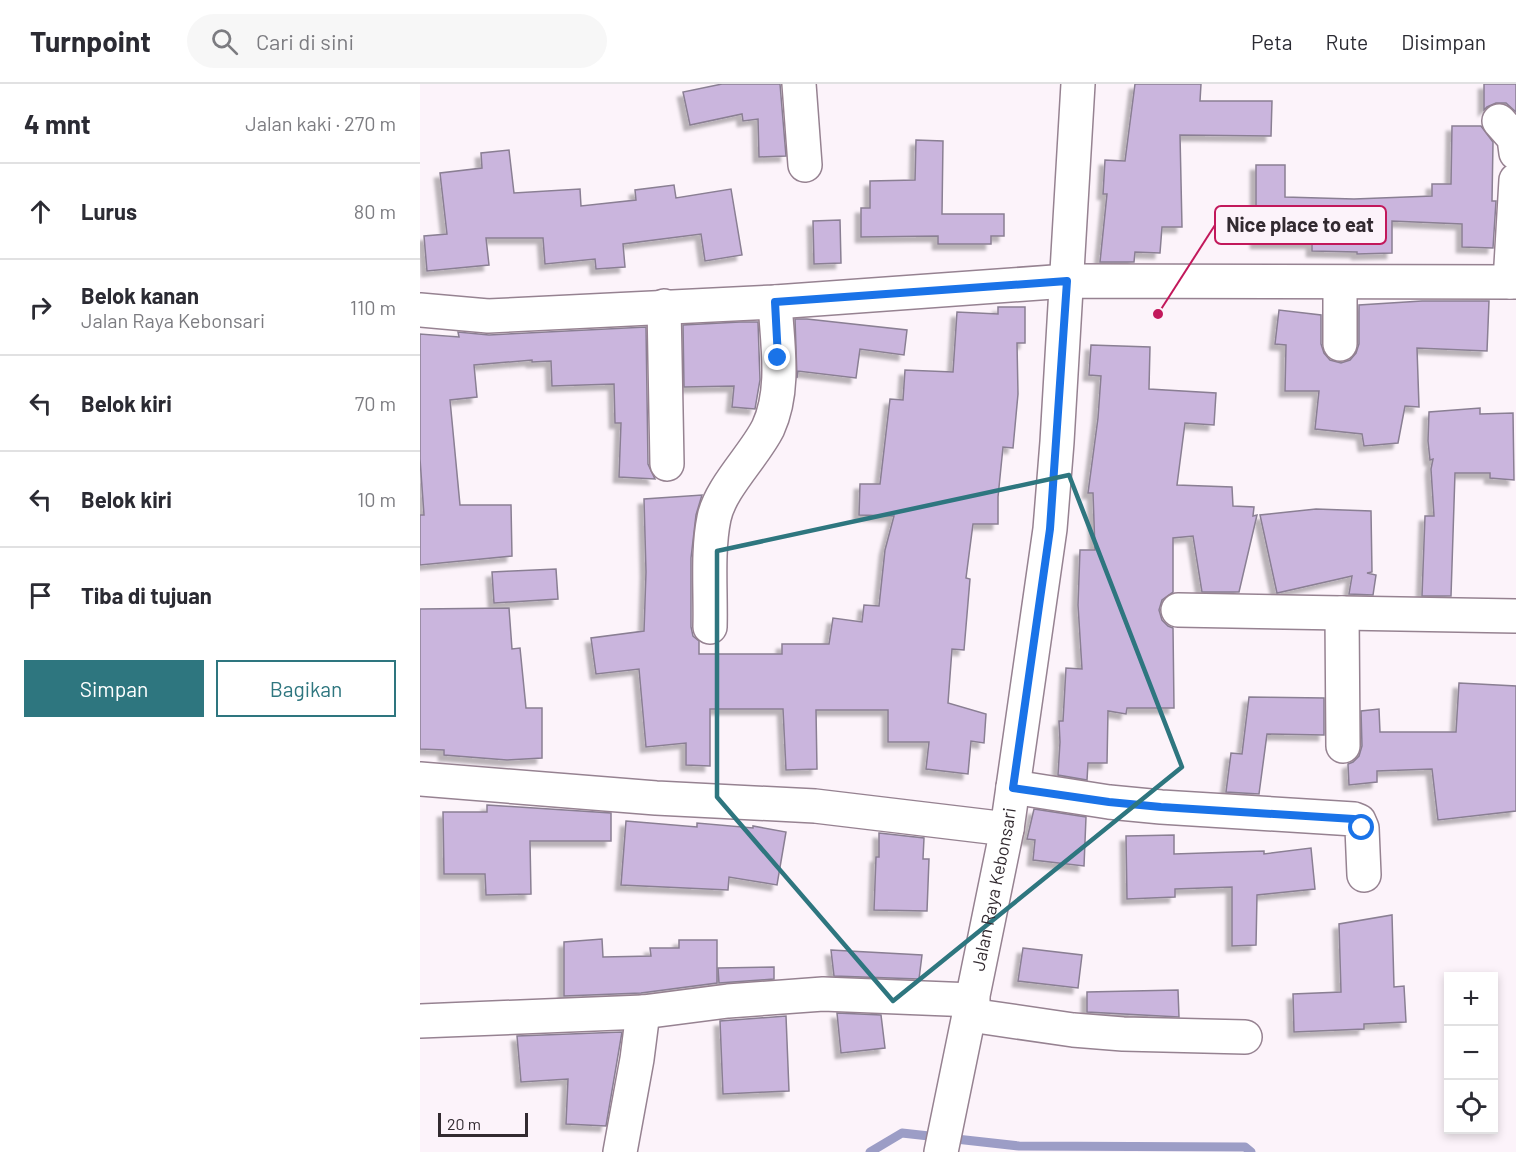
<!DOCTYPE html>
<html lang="id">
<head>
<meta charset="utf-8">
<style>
	body { margin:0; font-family:Barlow,sans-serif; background:#f7f7f7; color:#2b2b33 }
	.controls { position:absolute; right:18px; bottom:18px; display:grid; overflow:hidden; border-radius:0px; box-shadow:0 3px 9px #0003 }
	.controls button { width:54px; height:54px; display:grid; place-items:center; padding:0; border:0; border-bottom:2px solid #e1e1e2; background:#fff; color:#2b2b33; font:30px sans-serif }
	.scale { position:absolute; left:18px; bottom:15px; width:90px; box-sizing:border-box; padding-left:6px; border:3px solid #322a30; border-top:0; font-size:16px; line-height:21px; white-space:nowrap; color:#322a30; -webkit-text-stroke:4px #fcf3fa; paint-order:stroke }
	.stop { position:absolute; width:18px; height:18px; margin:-14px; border:4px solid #1a73e8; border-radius:50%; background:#fff }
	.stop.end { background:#1a73e8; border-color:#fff; box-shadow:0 2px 6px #0008 }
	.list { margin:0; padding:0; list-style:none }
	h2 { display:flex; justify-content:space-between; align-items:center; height:78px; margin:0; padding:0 24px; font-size:26px }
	h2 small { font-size:20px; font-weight:400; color:#7c7c81 }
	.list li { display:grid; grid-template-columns:39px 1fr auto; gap:18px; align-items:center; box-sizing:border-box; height:96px; padding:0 24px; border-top:2px solid #e1e1e2 }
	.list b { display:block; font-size:22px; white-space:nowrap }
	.list p { margin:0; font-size:20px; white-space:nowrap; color:#7c7c81 }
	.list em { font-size:20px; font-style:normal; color:#7c7c81 }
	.actions { display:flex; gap:12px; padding:18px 24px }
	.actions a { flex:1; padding:14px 0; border:2px solid #2e767f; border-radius:0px; text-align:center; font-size:21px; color:#2e767f }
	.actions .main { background:#2e767f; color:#fff }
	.icon { flex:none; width:33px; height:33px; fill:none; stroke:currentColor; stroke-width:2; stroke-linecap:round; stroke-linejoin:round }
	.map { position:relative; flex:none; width:1096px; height:1068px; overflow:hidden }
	header { display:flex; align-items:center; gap:36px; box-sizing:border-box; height:84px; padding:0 30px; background:#fff; border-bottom:2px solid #e1e1e2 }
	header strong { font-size:28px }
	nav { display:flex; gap:33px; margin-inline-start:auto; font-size:21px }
	.search { width:420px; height:54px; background:#f7f7f7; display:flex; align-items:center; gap:15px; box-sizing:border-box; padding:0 21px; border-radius:33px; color:#7c7c81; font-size:22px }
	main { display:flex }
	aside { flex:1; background:#fff }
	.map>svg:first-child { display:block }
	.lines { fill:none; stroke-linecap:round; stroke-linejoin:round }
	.stream { stroke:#9c9dc6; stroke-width:9 }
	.building { fill:#cab5dd; stroke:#8a7f93; stroke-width:1.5; filter:url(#shadow) }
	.minor-casing { stroke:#968291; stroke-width:36 }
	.major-casing { stroke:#968291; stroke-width:36 }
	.minor { stroke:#fff; stroke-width:33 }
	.major { stroke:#fff; stroke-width:33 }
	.route { stroke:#1a73e8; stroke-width:8 }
	.marked { fill:none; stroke:#2e767f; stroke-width:4.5; stroke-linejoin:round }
	.labels { text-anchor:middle; stroke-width:4.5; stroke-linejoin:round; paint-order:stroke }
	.street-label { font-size:18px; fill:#322a30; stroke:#fcf3fa }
	.leader { fill:none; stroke:#c2185b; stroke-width:2 }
	.callout-dot { fill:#c2185b; stroke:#fcf3fa; stroke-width:2 }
	.callout { fill:#fcf3fa; stroke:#c2185b; stroke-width:2 }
	.callout-label { font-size:20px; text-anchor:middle; font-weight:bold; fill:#322a30 }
</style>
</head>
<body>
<header>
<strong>Turnpoint</strong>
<div class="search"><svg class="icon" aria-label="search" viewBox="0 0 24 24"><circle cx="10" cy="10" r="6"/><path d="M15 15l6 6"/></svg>Cari di sini</div>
<nav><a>Peta</a><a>Rute</a><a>Disimpan</a></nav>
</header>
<main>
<aside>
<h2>4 mnt<small>Jalan kaki · 270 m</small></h2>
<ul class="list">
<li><svg class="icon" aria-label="ahead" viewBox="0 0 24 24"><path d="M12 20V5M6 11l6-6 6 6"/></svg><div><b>Lurus</b></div><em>80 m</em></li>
<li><svg class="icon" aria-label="right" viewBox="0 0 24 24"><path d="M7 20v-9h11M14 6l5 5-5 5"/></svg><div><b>Belok kanan</b><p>Jalan Raya Kebonsari</p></div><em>110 m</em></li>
<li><svg class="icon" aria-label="left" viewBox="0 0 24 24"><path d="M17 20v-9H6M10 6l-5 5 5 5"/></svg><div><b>Belok kiri</b></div><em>70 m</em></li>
<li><svg class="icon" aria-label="left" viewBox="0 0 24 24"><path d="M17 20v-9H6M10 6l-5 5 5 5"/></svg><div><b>Belok kiri</b></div><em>10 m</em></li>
<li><svg class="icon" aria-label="arrive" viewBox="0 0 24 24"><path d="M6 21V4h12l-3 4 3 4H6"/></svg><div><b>Tiba di tujuan</b></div></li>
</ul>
<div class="actions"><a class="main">Simpan</a><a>Bagikan</a></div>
</aside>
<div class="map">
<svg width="1096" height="1068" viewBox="0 0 1096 1068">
	<defs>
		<filter id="shadow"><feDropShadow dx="-5.5" dy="5.5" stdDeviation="1.5" flood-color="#0004"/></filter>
	</defs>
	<rect width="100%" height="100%" fill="#fcf3fa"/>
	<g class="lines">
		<path class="stream" d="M 450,1068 L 482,1049 L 599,1062 L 825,1063 L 831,1068"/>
	</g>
	<g class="building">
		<path d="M 302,0 L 360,0 L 366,72 L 339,73 L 338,35 L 323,37 L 322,30 L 270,41 L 263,8 Z"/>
		<path d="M 715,0 L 781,0 L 780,17 L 852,17 L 851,52 L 760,51 L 762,143 L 742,143 L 740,169 L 715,168 L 714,178 L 680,178 L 687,110 L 683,110 L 685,76 L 705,77 Z"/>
		<path d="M 1064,0 L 1096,0 L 1096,28 L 1086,19 L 1076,19 L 1067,23 L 1064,26 Z"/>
		<path d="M 1032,42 L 1061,42 L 1073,58 L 1072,117 L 1076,117 L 1073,164 L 1042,163 L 1042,140 L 972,137 L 972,169 L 937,170 L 937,168 L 892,167 L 892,159 L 836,159 L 836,81 L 865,81 L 865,113 L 934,115 L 1012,112 L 1012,100 L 1031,100 Z"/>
		<path d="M 496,56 L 523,57 L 522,130 L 584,130 L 584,152 L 571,152 L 571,160 L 518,160 L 518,152 L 441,153 L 441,124 L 450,124 L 450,97 L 495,96 Z"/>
		<path d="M 89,66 L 94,109 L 160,105 L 161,122 L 216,116 L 215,106 L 254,101 L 256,114 L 311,105 L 322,171 L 285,177 L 281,150 L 203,160 L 205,183 L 176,185 L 175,175 L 125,180 L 123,154 L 66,154 L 69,181 L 7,187 L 4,152 L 27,150 L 20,89 L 62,84 L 61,69 Z"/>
		<path d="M 420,136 L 421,179 L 394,180 L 393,137 Z"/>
		<path d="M 1002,217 L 1069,217 L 1067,267 L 997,264 L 999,323 L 985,322 L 978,359 L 944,362 L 942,350 L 895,345 L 899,307 L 865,307 L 866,261 L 855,260 L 859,226 L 901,231 L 901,260 L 904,269 L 910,276 L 921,279 L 930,276 L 936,269 L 939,260 L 939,221 Z"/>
		<path d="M 578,223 L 605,223 L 605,259 L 597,259 L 598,310 L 593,364 L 583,363 L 578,413 L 578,440 L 553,440 L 546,494 L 550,495 L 544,566 L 532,565 L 528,619 L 566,630 L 564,659 L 551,657 L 548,690 L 506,685 L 509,658 L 468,658 L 468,626 L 396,626 L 397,685 L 366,686 L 363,625 L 290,625 L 290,682 L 266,681 L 266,659 L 226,663 L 219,585 L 176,590 L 171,554 L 224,547 L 226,488 L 224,415 L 282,411 L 276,431 L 271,474 L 271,543 L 273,552 L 279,557 L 279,570 L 362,570 L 362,560 L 409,560 L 413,534 L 442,538 L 444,521 L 459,522 L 465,466 L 474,432 L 439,431 L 440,400 L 460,400 L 470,315 L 483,316 L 485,286 L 533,288 L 537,228 L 578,230 Z"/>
		<path d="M 375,235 L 387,235 L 487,246 L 484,271 L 440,265 L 436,294 L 378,287 L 377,294 Z"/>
		<path d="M 320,238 L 338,238 L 340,296 L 335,325 L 312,323 L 314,302 L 264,303 L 263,241 Z"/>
		<path d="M 226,243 L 228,380 L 235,395 L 199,393 L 201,339 L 195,339 L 194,300 L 132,302 L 131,277 L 112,278 L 112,276 L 54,281 L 57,313 L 30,316 L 40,421 L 91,421 L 92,472 L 0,481 L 0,431 L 4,431 L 0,375 L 0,250 L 39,253 L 38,248 L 69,251 Z"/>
		<path d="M 671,261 L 730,263 L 729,305 L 796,309 L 794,341 L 765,339 L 757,401 L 812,403 L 813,422 L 834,423 L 833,432 L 837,431 L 819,508 L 782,508 L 773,452 L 753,454 L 753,508 L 742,516 L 739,526 L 742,536 L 748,542 L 753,544 L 754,624 L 707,624 L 706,630 L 688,627 L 687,679 L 668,679 L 667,696 L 638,691 L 640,658 L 639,637 L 643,637 L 646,584 L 662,585 L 658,521 L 660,466 L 675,466 L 673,409 L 668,409 L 678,334 L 681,292 L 669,291 Z"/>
		<path d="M 1060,324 L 1060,330 L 1093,329 L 1094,396 L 1070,394 L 1070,389 L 1035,389 L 1031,512 L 1002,512 L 1005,432 L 1014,432 L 1011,385 L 1013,375 L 1010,376 L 1008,357 L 1009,328 Z"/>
		<path d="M 896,425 L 951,427 L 952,488 L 947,489 L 956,491 L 953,511 L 929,510 L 932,492 L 857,509 L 840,431 Z"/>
		<path d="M 136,485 L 138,515 L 74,519 L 72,488 Z"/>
		<path d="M 89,524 L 92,565 L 100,564 L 106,624 L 122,624 L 122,674 L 87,676 L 24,671 L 24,666 L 0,665 L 0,525 Z"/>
		<path d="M 1039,599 L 1096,602 L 1096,727 L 1018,736 L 1012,685 L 957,687 L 957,698 L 929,701 L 928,680 L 933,678 L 939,672 L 942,662 L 941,627 L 959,625 L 960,648 L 1036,648 Z"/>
		<path d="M 829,613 L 904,614 L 904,651 L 847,650 L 839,710 L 806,708 L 811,669 L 822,670 Z"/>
		<path d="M 67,721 L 191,729 L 191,757 L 110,757 L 111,810 L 66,811 L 65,790 L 24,790 L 23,728 L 67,728 Z"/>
		<path d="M 614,725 L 666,733 L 664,782 L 613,776 L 615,756 L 607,755 Z"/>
		<path d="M 206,737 L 277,743 L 277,739 L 333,744 L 333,742 L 366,748 L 357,801 L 309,793 L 308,806 L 201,801 Z"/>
		<path d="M 459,749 L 504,754 L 503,775 L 509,775 L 507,827 L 454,826 L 456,773 L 459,773 Z"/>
		<path d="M 754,751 L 754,770 L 844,767 L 844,770 L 891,764 L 895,805 L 837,811 L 836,861 L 812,862 L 812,803 L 755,805 L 755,813 L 707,815 L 706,752 Z"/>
		<path d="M 972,831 L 974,903 L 984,902 L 986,938 L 944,940 L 944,945 L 874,948 L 873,910 L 921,908 L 919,840 Z"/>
		<path d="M 182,855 L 183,873 L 231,872 L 230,864 L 259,864 L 259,856 L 297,856 L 297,899 L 221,909 L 144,912 L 144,858 Z"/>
		<path d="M 603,864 L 662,871 L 658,904 L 598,897 Z"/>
		<path d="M 411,866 L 502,871 L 499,895 L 414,892 Z"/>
		<path d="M 354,883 L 354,895 L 299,899 L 298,884 Z"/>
		<path d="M 758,906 L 759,933 L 667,928 L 667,908 Z"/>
		<path d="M 417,929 L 461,931 L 465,964 L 421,969 Z"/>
		<path d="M 366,932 L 369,1007 L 303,1010 L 300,937 Z"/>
		<path d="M 202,948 L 186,1042 L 146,1040 L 148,995 L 101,998 L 97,952 Z"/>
	</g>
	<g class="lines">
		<g class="minor-casing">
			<g id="minor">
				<path d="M 379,0 L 385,81"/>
				<path d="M 1079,37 L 1094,54 L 1096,69"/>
				<path d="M 1090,198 L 1096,96"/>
				<path d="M 244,222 L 247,380"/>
				<path d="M 0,226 L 68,232 L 355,218 L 647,197 L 1096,198"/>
				<path d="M 920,260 L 920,199"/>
				<path d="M 758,526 L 1096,532"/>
				<path d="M 922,529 L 923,662"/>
				<path d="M 290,543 C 291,508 287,468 294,434 C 300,404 334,372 348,344 C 366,305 357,258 355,218"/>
				<path d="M 0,695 L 236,714 L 395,722 L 587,745"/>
				<path d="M 593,703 L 689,718 L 741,723 L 934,735 L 939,737 L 942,744 L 944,791"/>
				<path d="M 550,931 L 653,946 L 703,950 L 825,953"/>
				<path d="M 0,937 L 223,928 L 308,917 L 403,910 L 553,916"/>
				<path d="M 200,1068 L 217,975 L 223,928"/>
			</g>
		</g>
		<g class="major-casing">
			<g id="major">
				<path id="s1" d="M 521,1068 L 587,745 L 630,445 L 637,358 L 658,0"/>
			</g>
		</g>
		<use href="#minor" class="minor"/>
		<use href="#major" class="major"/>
	</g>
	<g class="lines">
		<path class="route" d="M 358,274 L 355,218 L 647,197 L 630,445 L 593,704 L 689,718 L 741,723 L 934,735 L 939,738 L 942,744"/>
	</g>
	<path class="marked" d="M 649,391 L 762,683 L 473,917 L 297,713 L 297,467 Z"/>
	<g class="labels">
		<g class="street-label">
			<text dy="6" stroke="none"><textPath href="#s1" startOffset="268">Jalan Raya Kebonsari</textPath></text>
		</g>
	</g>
	<path class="leader" d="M738 230L795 141"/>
	<circle class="callout-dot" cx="738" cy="230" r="6"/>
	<rect class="callout" x="795" y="122" width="171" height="38" rx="6"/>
	<g class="callout-label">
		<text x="880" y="148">Nice place to eat</text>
	</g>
</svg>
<div class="controls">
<button>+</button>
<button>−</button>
<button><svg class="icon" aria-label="locate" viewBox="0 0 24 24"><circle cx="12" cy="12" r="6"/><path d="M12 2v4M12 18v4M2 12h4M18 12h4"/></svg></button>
</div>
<div class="scale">20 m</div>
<div class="stop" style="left:942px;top:744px"></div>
<div class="stop end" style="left:358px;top:274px"></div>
</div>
</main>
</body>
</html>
